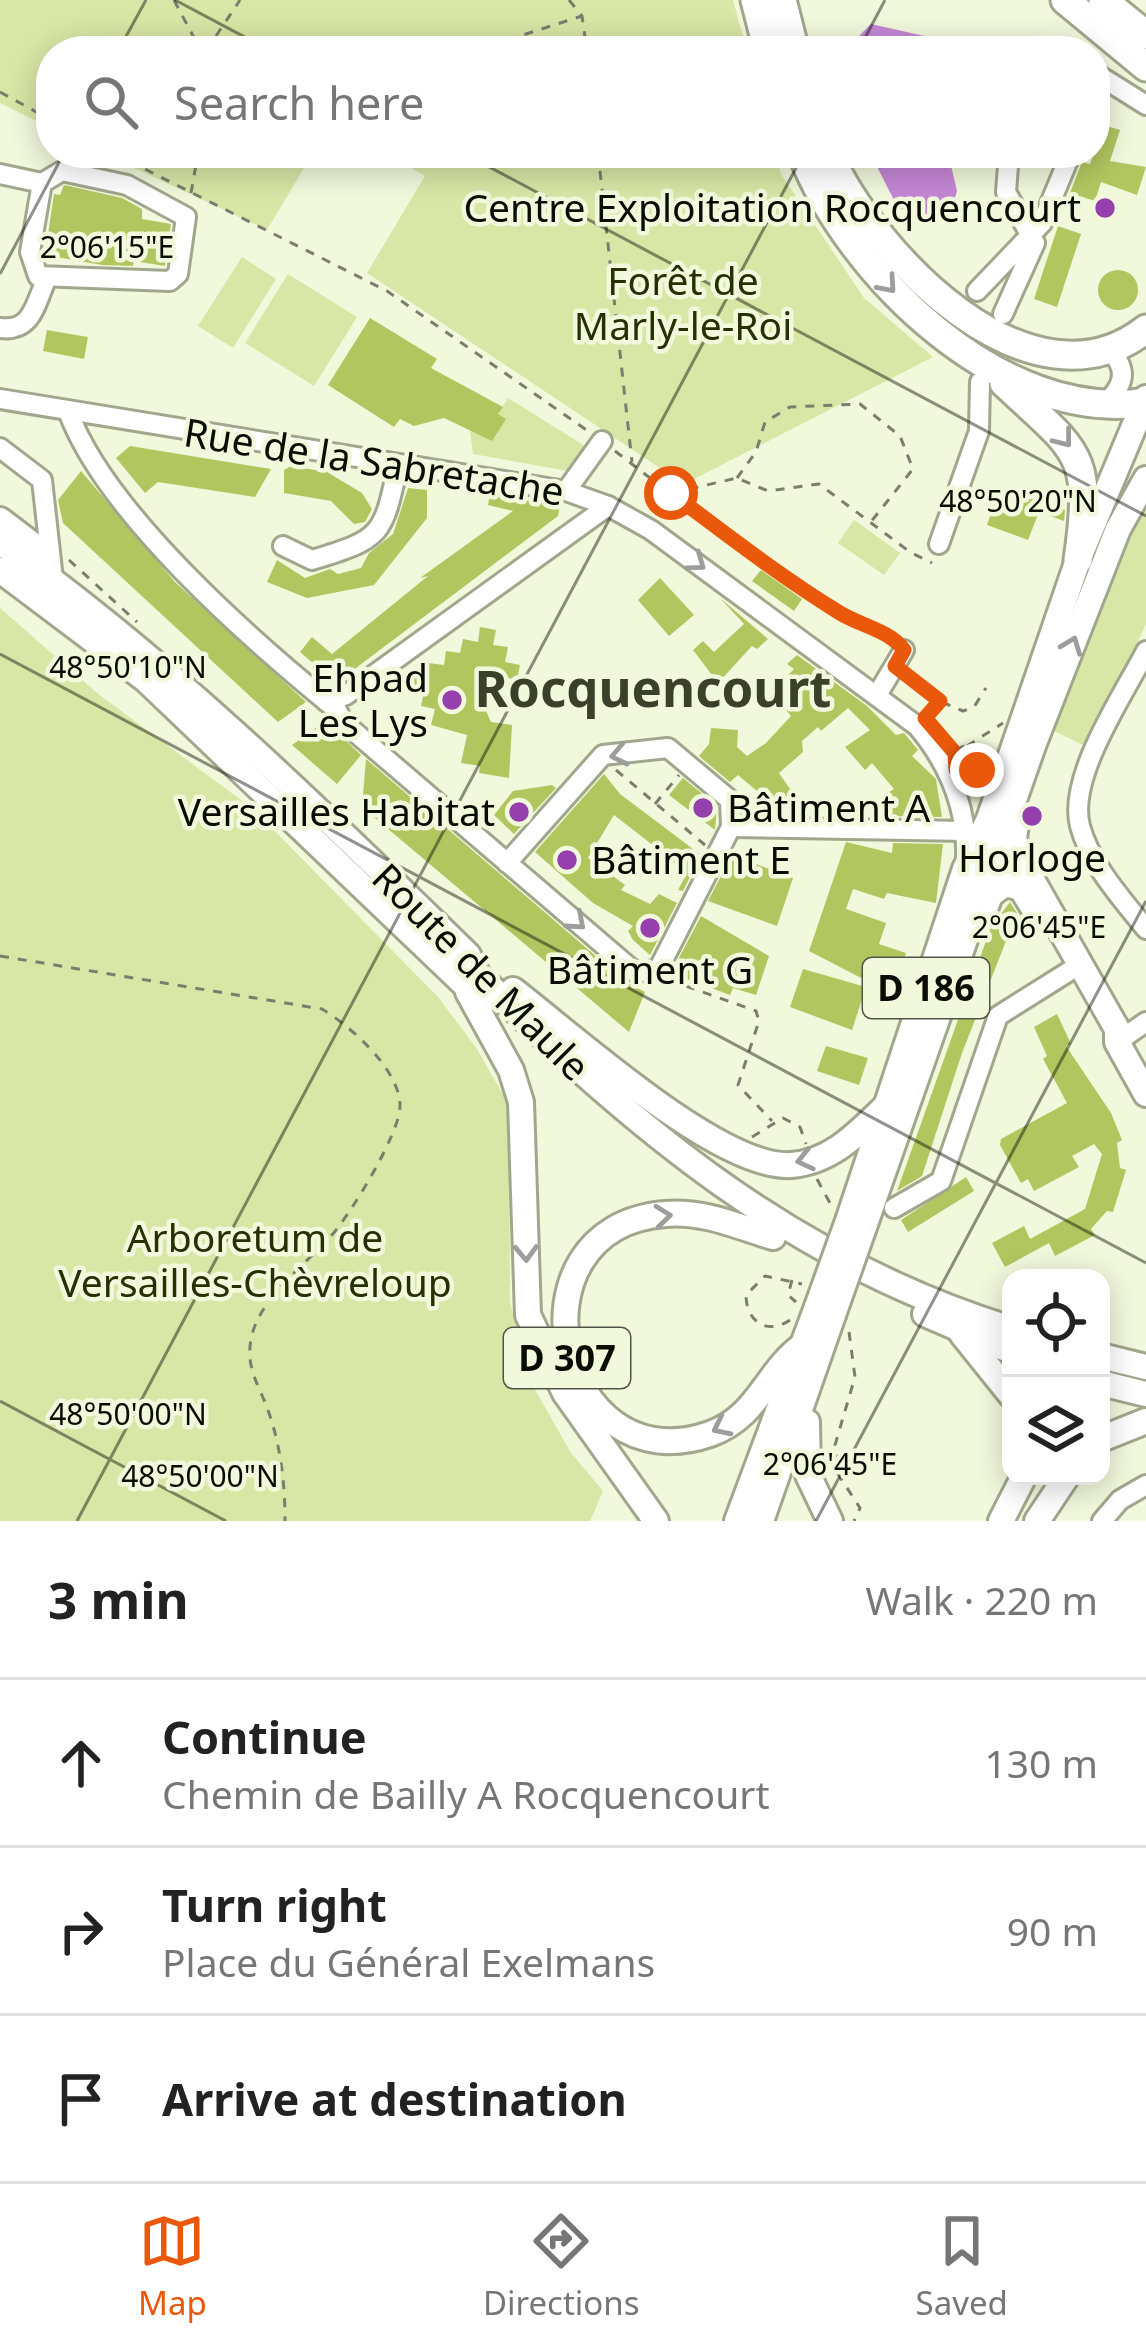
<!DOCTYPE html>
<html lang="en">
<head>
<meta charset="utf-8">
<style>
	body { margin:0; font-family:"Noto Sans",sans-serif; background:#f6f6f6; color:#222 }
	.controls { position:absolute; right:36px; bottom:36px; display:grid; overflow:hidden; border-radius:24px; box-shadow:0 6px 30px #0003 }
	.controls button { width:108px; height:108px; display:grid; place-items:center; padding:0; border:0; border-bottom:3px solid #e0e0e0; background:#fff; color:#222; font:60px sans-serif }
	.stop { position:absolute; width:36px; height:36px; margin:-27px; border:9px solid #ea580c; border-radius:50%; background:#fff }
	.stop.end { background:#ea580c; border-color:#fff; box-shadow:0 3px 12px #0008 }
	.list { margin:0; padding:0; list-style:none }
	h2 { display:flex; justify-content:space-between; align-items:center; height:156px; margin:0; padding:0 48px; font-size:51px }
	h2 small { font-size:39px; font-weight:400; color:#767676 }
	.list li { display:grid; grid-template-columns:78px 1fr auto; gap:36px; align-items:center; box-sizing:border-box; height:168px; padding:0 48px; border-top:3px solid #e0e0e0 }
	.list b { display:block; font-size:45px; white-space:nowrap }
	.list p { margin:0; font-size:39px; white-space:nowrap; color:#767676 }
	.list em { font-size:39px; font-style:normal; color:#767676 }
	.icon { flex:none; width:66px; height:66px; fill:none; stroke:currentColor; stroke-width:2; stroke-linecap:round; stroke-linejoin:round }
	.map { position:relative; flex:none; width:1146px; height:1521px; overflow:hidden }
	.search { position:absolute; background:#fff; box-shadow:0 6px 30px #0003; left:36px; right:36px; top:36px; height:132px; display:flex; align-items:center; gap:30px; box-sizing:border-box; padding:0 42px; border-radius:48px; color:#767676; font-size:45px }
	.sheet { height:660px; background:#fff }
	nav { display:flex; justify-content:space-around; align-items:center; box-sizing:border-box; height:168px; border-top:3px solid #e0e0e0; background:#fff; font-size:33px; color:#767676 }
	nav a { display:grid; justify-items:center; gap:6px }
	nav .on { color:#ea580c }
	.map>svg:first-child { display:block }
	.green { fill:#d8e6a6 }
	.water { fill:#c487d5 }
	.building { fill:#b2c660 }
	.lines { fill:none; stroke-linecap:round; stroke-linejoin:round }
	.minor-casing { stroke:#a0a78d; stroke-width:24 }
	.major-casing { stroke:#a0a78d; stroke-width:30 }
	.highway-casing { stroke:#a0a78d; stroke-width:33 }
	.path { stroke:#7a7f6d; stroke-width:3; stroke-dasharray:9 9; stroke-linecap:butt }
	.minor { stroke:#fff; stroke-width:18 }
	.major { stroke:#fff; stroke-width:24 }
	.highway { stroke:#fff; stroke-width:27 }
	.major-bridge-casing { stroke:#a0a78d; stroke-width:30; stroke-linecap:butt }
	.major-bridge { stroke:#fff; stroke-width:24 }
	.oneway { stroke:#9d9e9b }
	.route { stroke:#ea580c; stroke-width:15 }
	.ticks { fill:none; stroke:#0b0d05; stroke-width:3; stroke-opacity:0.45 }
	.poi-dot { fill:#9640ad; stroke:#f1f8dc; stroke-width:4.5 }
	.labels { text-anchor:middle; stroke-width:9; stroke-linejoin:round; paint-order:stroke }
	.shield { fill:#f1f8dc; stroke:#505446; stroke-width:3 }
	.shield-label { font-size:36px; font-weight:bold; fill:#0b0d05 }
	.poi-label { font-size:39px; fill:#0b0d05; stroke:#f1f8dc; text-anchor:end }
	.park-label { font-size:39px; fill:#282f03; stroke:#f1f8dc }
	.street-label { font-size:39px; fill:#0b0d05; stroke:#f1f8dc }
	.district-label { font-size:51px; font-weight:bold; fill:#3b402a; stroke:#f1f8dc }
	.ticks-label { font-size:30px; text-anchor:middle; fill:#0b0d05; stroke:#f1f8dc; stroke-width:9; stroke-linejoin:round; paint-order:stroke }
</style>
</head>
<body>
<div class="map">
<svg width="1146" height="1521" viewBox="0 0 1146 1521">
	<rect width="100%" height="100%" fill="#f1f8dc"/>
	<g class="green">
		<path d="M 0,0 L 733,0 L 747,51 L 51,51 L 51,128 L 0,103 Z"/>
		<path d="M 102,153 L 313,153 L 267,230 Z"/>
		<path d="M 386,153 L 775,153 L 781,174 L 864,298 L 933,357 L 684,484 L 367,273 L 425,176 Z"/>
		<path d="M 242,257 L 276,279 L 233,348 L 198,326 Z"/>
		<path d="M 288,274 L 357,317 L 314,386 L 245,343 Z"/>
		<path d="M 508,398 L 585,446 L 568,471 L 473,454 L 470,432 L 505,419 L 498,414 Z"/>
		<path d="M 1146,502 L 1146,624 L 1087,747 L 1046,727 Z"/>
		<path d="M 854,520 L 900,553 L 884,575 L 838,543 Z"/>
		<path d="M 0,608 L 97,693 L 253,809 L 438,997 L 477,1049 L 509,1105 L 510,1302 L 530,1381 L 571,1453 L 603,1491 L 590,1521 L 0,1521 Z"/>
	</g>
	<g class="water">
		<path d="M 871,24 L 960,44 L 959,51 L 844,51 Z"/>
		<path d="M 870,153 L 948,153 L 957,191 L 953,204 L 913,219 L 896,204 Z"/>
	</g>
	<g class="building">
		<path d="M 1104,125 L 1120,130 L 1110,161 L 1146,167 L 1137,195 L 1101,182 L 1095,201 L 1070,193 L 1082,162 L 1090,164 Z"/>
		<path d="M 64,185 L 122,198 L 142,209 L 142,219 L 171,224 L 165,266 L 134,261 L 133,266 L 102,265 L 45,255 L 54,194 L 60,195 Z"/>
		<path d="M 1058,226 L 1081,234 L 1057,307 L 1034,299 Z"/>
		<circle cx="1118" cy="290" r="20"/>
		<path d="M 370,318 L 437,359 L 431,368 L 503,407 L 498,414 L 506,419 L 492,441 L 444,418 L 414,426 L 400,419 L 394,427 L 328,385 Z"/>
		<path d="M 47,330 L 88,337 L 84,359 L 43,351 Z"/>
		<path d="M 130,446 L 246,465 L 271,469 L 255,497 L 158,482 L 145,493 L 116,458 Z"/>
		<path d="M 291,466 L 327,472 L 362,493 L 372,509 L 365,522 L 354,524 L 331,501 L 284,493 L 284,470 Z"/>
		<path d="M 81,471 L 175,582 L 306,702 L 278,722 L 63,523 L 58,500 Z"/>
		<path d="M 1000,487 L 1065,510 L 1064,521 L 1039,512 L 1028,540 L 987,525 Z"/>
		<path d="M 408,488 L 427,490 L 427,518 L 374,585 L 307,598 L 267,582 L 277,560 L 305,578 L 330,569 L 338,574 L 361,568 L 369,553 L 393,534 Z"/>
		<path d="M 490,494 L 560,506 L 558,516 L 336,683 L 300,652 L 312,637 L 332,654 L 428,576 L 420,578 L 513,511 L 488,505 Z"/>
		<path d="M 761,570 L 802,599 L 794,611 L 752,581 Z"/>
		<path d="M 660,578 L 694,615 L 669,636 L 638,600 Z"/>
		<path d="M 720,598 L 768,639 L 757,649 L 752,646 L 718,683 L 693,650 L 703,641 L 714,652 L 744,624 Z"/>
		<path d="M 480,627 L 496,630 L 493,645 L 508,647 L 505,662 L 520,665 L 517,680 L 503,677 L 499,692 L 484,688 L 482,702 L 491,722 L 512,725 L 509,778 L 479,773 L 480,766 L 461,763 L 467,735 L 431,725 L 435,709 L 421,706 L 424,692 L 409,688 L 410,675 L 426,677 L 428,663 L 444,665 L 446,651 L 460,653 L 463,639 L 478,642 Z"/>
		<path d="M 797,655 L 867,706 L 896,735 L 904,733 L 918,750 L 912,756 L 936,779 L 942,817 L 881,816 L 880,809 L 890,809 L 886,794 L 894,789 L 872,763 L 865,770 L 845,747 L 870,730 L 848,708 L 821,731 L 818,727 L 802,741 L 803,752 L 779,773 L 799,802 L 788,810 L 784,804 L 778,809 L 738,775 L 730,782 L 699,756 L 709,744 L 711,728 L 738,730 L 737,747 L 747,756 L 766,743 L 791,716 L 775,697 L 793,681 L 788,675 L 794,669 L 787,664 Z"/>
		<path d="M 325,721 L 361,755 L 337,784 L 292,745 Z"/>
		<path d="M 366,759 L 626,982 L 645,992 L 629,1032 L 362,807 Z"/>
		<path d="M 604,774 L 620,794 L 701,855 L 683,891 L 678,890 L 685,877 L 672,860 L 614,815 L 588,858 L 625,885 L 621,890 L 650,904 L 659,894 L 677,903 L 650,955 L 633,940 L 628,931 L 633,926 L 593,903 L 535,852 Z"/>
		<path d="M 683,778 L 717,806 L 715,830 L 669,795 Z"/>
		<path d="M 552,785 L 556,788 L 514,834 L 494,815 L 513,791 Z"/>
		<path d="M 846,842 L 892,853 L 893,843 L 943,844 L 936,903 L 887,893 L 884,899 L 853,889 L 846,909 L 886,923 L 879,944 L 906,953 L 898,976 L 872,967 L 867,981 L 809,951 Z"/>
		<path d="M 732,855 L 793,878 L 777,926 L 708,901 Z"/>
		<path d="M 1010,902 L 1017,913 L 962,1053 L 922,1176 L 897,1191 L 991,927 Z"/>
		<path d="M 701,916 L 769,956 L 756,995 L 733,988 L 730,995 L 671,973 Z"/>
		<path d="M 803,969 L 866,987 L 852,1030 L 790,1007 Z"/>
		<path d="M 1057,1014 L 1071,1044 L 1066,1046 L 1111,1113 L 1122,1140 L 1117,1143 L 1120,1168 L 1126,1170 L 1113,1212 L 1107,1211 L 1091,1229 L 1095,1235 L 1055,1256 L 1049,1243 L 1005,1267 L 992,1243 L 1024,1226 L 1030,1239 L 1085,1209 L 1102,1154 L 1094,1144 L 1072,1156 L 1079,1167 L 1034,1191 L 1028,1179 L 1021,1183 L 1000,1145 L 1001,1139 L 1067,1103 L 1043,1059 L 1047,1056 L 1034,1027 Z"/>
		<path d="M 826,1046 L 868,1058 L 859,1085 L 817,1071 Z"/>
		<path d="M 966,1177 L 974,1191 L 908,1232 L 901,1220 Z"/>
	</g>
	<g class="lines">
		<g class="minor-casing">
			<g id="minor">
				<path d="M 1095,73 L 1146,105"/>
				<path d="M 0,174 L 42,183 L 62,171 L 127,185 L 186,217 L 178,274 L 170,281 L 38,276 L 30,252 L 42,183"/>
				<path d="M 977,291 L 1042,223 L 1071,153"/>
				<path d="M 1003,314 L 1035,243 L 1006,192 L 1009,153"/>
				<path d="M 0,328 C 32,332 35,305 46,280"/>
				<path d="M 0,399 L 566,491 L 608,506 L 651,530 L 917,726 C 951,766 968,810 966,862"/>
				<path d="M 1105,404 C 1124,385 1129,371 1110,350"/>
				<path d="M 68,411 C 105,513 252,641 337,710 L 343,722 L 635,972 L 658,970 L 731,827 L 730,800 L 668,748 L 603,755 L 507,863"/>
				<path d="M 0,448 L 42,480 L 53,579"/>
				<path d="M 566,491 L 602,441"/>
				<path d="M 939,544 L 979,431 L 980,382"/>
				<path d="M 283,546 L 312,560 C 382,539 383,536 398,465"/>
				<path d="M 1146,651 C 1124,694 1067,777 1080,826 C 1090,864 1122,899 1146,929"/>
				<path d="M 877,695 L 904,650"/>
				<path d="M 327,702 L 346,695 L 608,506"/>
				<path d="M 731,827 L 967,831"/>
				<path d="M 1117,1042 L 1146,1022"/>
				<path d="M 894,1208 L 941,1181 L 998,1016 L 1068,972"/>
				<path d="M 1102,1521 L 1120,1500 L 1146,1485"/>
			</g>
		</g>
		<g class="major-casing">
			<g id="major">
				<path d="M 0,520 L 46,555"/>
				<path d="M 0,542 C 170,663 319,810 468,955 L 477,974 C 639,1130 791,1261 1011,1329"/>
				<path d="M 0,570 L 146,680 L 483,1002"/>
				<path d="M 1018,813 L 1014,837 L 1019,857 L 1117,1029 L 1117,1042 L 1146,1094"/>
				<path d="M 984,912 L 990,895 L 1005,884 L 1021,888 L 1034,909"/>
				<path d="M 513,990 C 572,1035 720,1170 791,1165 C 831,1162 857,1134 884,1108"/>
				<path d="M 468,992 L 511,1070 L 521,1102 L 528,1315 L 565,1393 L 656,1521"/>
				<path d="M 849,1218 L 965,869 L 989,819 L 1078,560 L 1146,398"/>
				<path d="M 864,1227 L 1034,743 L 1118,529 L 1146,479"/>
				<path d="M 773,1237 C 739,1227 702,1210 665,1214 C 501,1227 556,1487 710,1434 C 758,1417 766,1372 802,1346"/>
				<path d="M 925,1314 L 1011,1351"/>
				<path d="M 962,1334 L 1011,1395"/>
				<path d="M 1101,1356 L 1146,1367"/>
				<path d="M 1101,1383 L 1146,1394"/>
				<path d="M 807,1422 L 808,1475 L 830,1521"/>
				<path d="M 1101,1439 L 1146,1421"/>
				<path d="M 737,1521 L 817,1307"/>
				<path d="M 761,1521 L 833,1315"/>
				<path d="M 1001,1521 L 1024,1476"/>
				<path d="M 1037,1521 L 1067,1476"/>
			</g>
		</g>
		<g class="highway-casing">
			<g id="highway">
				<path d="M 755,0 L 768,51"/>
				<path d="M 782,0 L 795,51"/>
				<path d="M 1065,0 L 1146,67"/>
				<path d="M 1103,0 L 1146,35"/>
				<path d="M 802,153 C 849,276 1004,425 1146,402"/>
				<path d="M 828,153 C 872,253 1030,420 1146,329"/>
				<path d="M 1004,383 C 1077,452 1094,451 1078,560"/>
			</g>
		</g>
		<g class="path">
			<path d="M 174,0 L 201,51"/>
			<path d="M 569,0 L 582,16 L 587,51"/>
			<path d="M 206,51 L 240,0"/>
			<path d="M 473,51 L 582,16"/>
			<path d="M 0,92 L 51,120"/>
			<path d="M 113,153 L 387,291 L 588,431"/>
			<path d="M 598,153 L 632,462"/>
			<path d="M 191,193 L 198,153"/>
			<path d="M 615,451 C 705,520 793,592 895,640"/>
			<path d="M 737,478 L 756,452 L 765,422 L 790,407 L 860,404 L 900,436 L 913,469 L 870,523"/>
			<path d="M 672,493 L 737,478 L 768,491 L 819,484 L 910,552 L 932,563"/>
			<path d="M 69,560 L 137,622"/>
			<path d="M 907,673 L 940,701 L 928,715"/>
			<path d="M 942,702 L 963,711 L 974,707 L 986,688"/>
			<path d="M 967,746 L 1003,723"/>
			<circle cx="967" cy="760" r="14"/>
			<path d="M 616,770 L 705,845"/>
			<path d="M 655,804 L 679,775"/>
			<path d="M 0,956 L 322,1009 C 350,1026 401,1070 400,1107 C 399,1135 350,1215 331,1236 C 306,1264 261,1297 252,1335 C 244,1367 259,1384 269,1413 C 281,1448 285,1484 285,1521"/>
			<path d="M 669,980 L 756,1011 L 759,1021 L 738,1085 L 772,1121"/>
			<path d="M 752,1137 L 783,1118 L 800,1127 L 806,1144"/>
			<path d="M 817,1179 L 832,1207"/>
			<path d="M 792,1280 L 788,1295 L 796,1302"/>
			<path d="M 790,1320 C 767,1336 746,1321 746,1295 L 765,1276 L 802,1284"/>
			<path d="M 849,1332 L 855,1377 L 835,1445 L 838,1474 L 860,1508 L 854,1521"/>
		</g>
		<use href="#minor" class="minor"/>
		<use href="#major" class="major"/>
		<use href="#highway" class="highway"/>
		<g class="major-bridge-casing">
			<g id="major-bridge">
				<path d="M 817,1307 L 849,1218"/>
				<path d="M 833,1315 L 864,1227"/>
			</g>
		</g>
		<use href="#major-bridge" class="major-bridge"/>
	</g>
	<defs><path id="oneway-chevron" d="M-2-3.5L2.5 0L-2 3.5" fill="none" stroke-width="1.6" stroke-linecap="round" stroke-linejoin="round" transform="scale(3)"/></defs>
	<g class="oneway">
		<use href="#oneway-chevron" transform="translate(888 285) rotate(49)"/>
		<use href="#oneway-chevron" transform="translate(1064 439) rotate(52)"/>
		<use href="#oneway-chevron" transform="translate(697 563) rotate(36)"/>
		<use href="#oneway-chevron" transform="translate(1072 645) rotate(-69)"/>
		<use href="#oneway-chevron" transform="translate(619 755) rotate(168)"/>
		<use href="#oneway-chevron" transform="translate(577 922) rotate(41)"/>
		<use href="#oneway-chevron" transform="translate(805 1160) rotate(167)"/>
		<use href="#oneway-chevron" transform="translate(663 1216) rotate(-6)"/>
		<use href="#oneway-chevron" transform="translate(526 1253) rotate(88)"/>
		<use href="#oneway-chevron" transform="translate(721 1427) rotate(154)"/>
	</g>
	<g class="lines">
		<path class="route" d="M 671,493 C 726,534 781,577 840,613 C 861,626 889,630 904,650 L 895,666 L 940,701 L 925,718 L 955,753 L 956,769 L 964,774 L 977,770"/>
	</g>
	<path class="ticks" d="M 175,0 L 271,51M 118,51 L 146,0M 858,51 L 885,0M 463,153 L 1146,516M 0,274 L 64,153M 0,654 L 1146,1263M 0,1401 L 226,1521M 77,1521 L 804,153M 816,1521 L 1146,901"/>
	<g class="poi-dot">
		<circle cx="1105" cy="208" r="12"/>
		<circle cx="452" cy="700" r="12"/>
		<circle cx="703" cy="808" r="12"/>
		<circle cx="519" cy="812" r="12"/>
		<circle cx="1032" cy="816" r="12"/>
		<circle cx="567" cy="860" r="12"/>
		<circle cx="650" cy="928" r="12"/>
	</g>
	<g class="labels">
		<g class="shield">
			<rect x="863" y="958" width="126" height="60" rx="9"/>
			<rect x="504" y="1328" width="126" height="60" rx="9"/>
		</g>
		<g class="shield-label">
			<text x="926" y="1001">D 186</text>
			<text x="567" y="1371">D 307</text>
		</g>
		<g class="poi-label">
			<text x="1081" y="222">Centre Exploitation Rocquencourt</text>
			<text x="428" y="692">Ehpad<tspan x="428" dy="45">Les Lys</tspan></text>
			<text x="727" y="822" text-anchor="start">Bâtiment A</text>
			<text x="495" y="826">Versailles Habitat</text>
			<text x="1032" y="872" text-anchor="middle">Horloge</text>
			<text x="591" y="874" text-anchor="start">Bâtiment E</text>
			<text x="650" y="984" text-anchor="middle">Bâtiment G</text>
		</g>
		<g class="park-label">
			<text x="683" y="295">Forêt de<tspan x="683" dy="45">Marly-le-Roi</tspan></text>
			<text x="255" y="1252">Arboretum de<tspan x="255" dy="45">Versailles-Chèvreloup</tspan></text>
		</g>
		<g class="street-label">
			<text transform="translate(374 462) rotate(9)" y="14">Rue de la Sabretache</text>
			<text transform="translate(481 972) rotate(45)" y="14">Route de Maule</text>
		</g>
		<g class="district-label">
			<text x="653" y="707">Rocquencourt</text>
		</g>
	</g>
	<g class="ticks-label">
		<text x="107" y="258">2°06'15"E</text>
		<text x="1018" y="512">48°50'20"N</text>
		<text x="128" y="678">48°50'10"N</text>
		<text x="1039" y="938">2°06'45"E</text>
		<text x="128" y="1425">48°50'00"N</text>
		<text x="830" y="1475">2°06'45"E</text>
		<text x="200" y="1487">48°50'00"N</text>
	</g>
</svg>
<div class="controls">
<button><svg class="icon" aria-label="locate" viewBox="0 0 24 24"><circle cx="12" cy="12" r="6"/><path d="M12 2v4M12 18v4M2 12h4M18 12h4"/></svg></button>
<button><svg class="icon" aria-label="layers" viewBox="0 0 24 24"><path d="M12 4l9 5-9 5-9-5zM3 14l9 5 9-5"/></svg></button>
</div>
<div class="stop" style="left:671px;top:493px"></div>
<div class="stop end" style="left:977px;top:770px"></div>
<div class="search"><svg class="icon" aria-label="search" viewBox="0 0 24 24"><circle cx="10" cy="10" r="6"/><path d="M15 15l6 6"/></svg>Search here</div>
</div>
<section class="sheet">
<h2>3 min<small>Walk · 220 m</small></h2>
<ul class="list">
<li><svg class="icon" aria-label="ahead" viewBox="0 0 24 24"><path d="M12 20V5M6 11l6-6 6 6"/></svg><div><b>Continue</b><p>Chemin de Bailly A Rocquencourt</p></div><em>130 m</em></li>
<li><svg class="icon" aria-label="right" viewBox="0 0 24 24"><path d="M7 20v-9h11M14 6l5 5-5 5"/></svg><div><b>Turn right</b><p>Place du Général Exelmans</p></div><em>90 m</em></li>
<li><svg class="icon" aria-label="arrive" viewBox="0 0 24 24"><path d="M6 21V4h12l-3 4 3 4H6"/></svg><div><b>Arrive at destination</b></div></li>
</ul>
</section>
<nav>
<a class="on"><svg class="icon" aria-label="map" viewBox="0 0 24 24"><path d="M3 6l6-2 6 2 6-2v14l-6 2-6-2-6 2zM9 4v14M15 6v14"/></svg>Map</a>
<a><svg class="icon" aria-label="directions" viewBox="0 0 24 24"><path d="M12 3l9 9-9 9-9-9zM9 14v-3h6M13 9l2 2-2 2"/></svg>Directions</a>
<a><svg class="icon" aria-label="saved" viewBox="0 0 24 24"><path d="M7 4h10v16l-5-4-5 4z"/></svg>Saved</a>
</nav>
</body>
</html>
